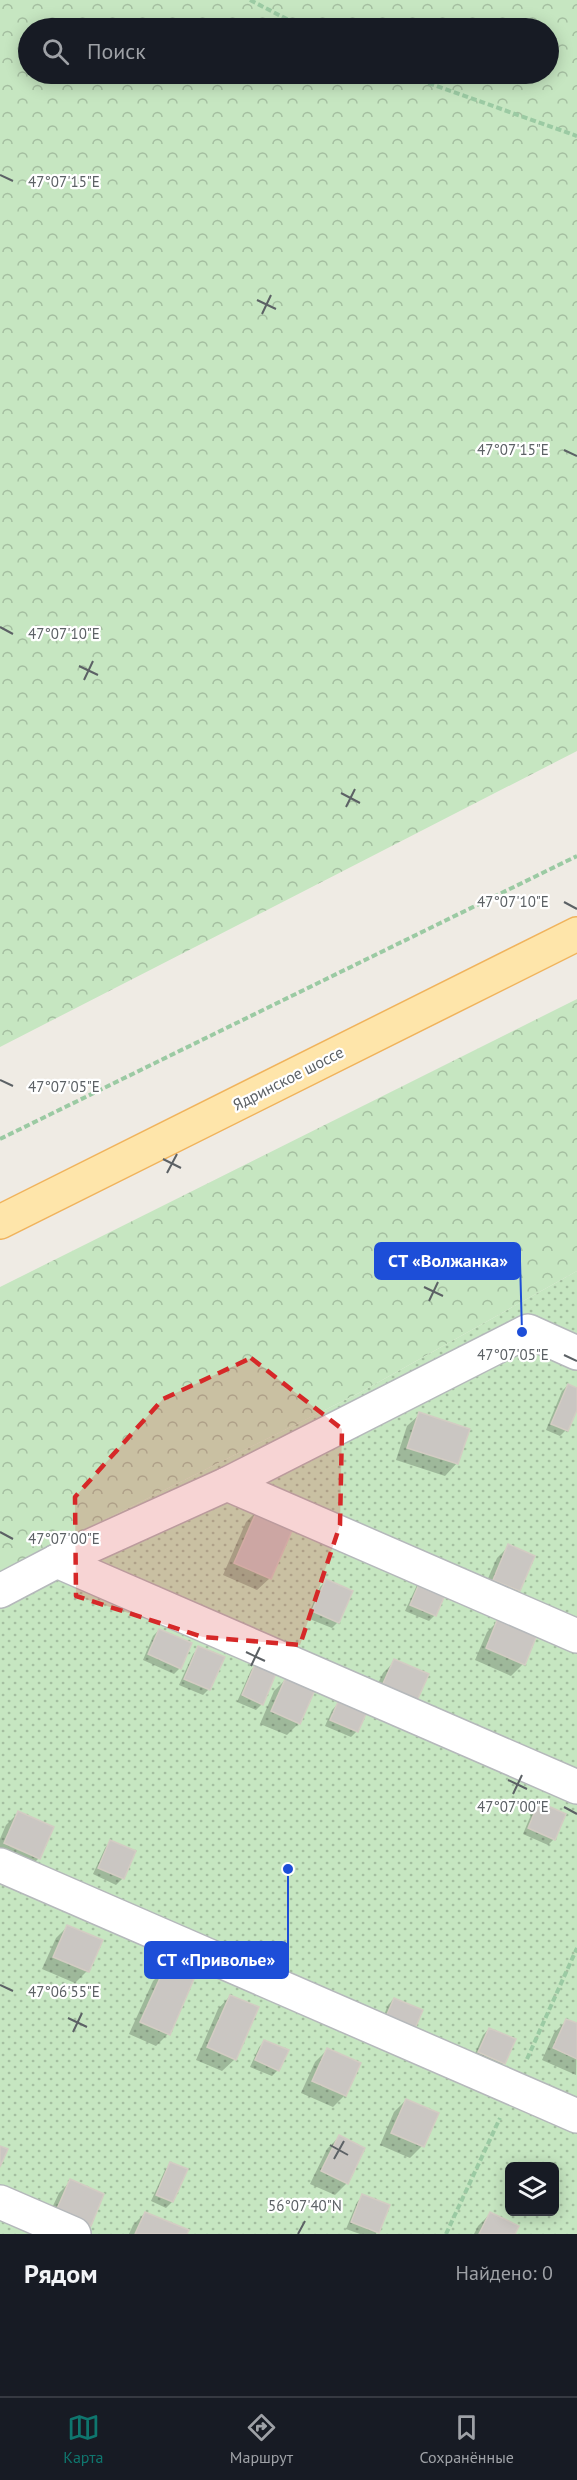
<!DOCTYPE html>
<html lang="ru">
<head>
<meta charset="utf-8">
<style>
	body { margin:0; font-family:"PT Sans",sans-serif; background:#242831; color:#f1f3f6 }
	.controls { position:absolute; right:18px; bottom:18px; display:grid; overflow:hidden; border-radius:9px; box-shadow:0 3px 15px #0003 }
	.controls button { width:54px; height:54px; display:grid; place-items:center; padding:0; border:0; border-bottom:2px solid #363941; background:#171b24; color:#f1f3f6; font:30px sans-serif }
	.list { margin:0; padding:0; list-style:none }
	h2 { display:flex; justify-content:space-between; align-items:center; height:78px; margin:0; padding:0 24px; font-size:26px }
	h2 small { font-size:20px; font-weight:400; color:#9ea1a6 }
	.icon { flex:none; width:33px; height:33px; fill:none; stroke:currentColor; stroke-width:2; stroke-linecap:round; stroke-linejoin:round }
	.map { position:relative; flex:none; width:577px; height:2234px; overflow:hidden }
	.search { position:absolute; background:#171b24; box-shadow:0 3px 15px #0003; left:18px; right:18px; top:18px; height:66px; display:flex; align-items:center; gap:15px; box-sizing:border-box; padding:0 21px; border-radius:33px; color:#9ea1a6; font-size:22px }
	.sheet { height:162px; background:#171b24 }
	nav { display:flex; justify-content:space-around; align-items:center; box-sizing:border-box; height:84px; border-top:2px solid #363941; background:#171b24; font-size:16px; color:#9ea1a6 }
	nav a { display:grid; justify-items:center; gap:3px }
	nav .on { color:#0f766e }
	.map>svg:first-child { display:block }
	.forest { fill:url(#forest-crowns); fill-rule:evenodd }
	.park { fill:url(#park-dots); fill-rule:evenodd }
	.shadow { fill:#0003 }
	.building { fill:#cac6c2; stroke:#d3ccc3; stroke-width:1.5 }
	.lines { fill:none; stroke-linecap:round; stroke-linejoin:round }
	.minor-casing { stroke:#b5b8bb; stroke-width:36 }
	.major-casing { stroke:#f0b35c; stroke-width:36 }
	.path { stroke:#9bcaa3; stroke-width:4; stroke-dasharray:6 3; stroke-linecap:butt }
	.minor { stroke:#fff; stroke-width:33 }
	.major { stroke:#fee5aa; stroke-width:33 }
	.marked { fill:#d62828; fill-opacity:0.2; stroke:#d62828; stroke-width:4.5; stroke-dasharray:12 8; stroke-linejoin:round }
	.ticks { fill:none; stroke:#5c6165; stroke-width:2 }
	.labels { text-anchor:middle; stroke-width:4.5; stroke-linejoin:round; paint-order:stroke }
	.street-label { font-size:16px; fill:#5c6165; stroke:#fff }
	.ticks-label { font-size:15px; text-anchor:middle; fill:#5c6165; stroke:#fff; stroke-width:4.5; stroke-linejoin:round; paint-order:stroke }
	.leader { fill:none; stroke:#1d4ed8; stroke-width:2 }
	.callout-dot { fill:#1d4ed8; stroke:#fff; stroke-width:2 }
	.callout { fill:#1d4ed8; stroke:#1d4ed8; stroke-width:2 }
	.callout-label { font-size:18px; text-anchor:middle; font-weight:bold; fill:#fff }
</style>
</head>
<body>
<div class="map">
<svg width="577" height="2234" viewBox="0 0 577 2234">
	<defs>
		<pattern id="forest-crowns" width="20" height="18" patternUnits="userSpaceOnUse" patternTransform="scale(1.5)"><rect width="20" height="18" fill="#c6e6c1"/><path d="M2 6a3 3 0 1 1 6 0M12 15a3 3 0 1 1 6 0" fill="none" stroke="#a4bea0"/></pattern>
		<pattern id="park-dots" width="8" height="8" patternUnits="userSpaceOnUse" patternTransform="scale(1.5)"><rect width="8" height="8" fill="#c6e6c1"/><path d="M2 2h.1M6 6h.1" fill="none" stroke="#a4bea0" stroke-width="1.8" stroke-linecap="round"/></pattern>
	</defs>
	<rect width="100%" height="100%" fill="#efebe4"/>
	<g class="forest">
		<path d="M 0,0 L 577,0 L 577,751 L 0,1047 ZM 28,28 L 548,28 L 548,74 L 28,74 Z"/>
		<path d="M 577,999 L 577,1271 L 359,1393 L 0,1572 L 0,1287 Z"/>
	</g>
	<path class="park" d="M 577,1271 L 577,2234 L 0,2234 L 0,1572 L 359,1393 ZM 510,2166 L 554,2166 L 554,2212 L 510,2212 Z"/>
	<g class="shadow">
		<path d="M 568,1385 L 577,1389 L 577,1406 L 566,1430 L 560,1436 L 546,1430 L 562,1391 Z"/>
		<path d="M 420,1414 L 457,1463 L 445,1476 L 396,1460 L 407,1426 Z"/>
		<path d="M 258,1510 L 270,1578 L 257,1590 L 223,1575 L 246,1522 Z"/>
		<path d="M 509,1546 L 519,1590 L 506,1602 L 482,1592 L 497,1558 Z"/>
		<path d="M 423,1579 L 435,1615 L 429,1621 L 405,1611 L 417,1585 Z"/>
		<path d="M 326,1581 L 338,1622 L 332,1628 L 307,1618 L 320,1587 Z"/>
		<path d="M 499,1620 L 523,1664 L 511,1676 L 475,1660 L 487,1632 Z"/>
		<path d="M 159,1630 L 180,1668 L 174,1674 L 143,1660 L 153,1636 Z"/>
		<path d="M 199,1648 L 209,1689 L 203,1695 L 179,1685 L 193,1654 Z"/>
		<path d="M 395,1661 L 427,1675 L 370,1700 L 383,1673 Z"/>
		<path d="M 257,1664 L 262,1704 L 256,1710 L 237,1702 L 251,1670 Z"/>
		<path d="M 286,1679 L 299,1723 L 287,1735 L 260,1724 L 274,1691 Z"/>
		<path d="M 338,1704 L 357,1731 L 351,1737 L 325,1726 L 332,1710 Z"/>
		<path d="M 539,1804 L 554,1839 L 548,1845 L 523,1834 L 533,1810 Z"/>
		<path d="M 18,1813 L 39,1858 L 27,1870 L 0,1858 L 0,1839 L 6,1825 Z"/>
		<path d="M 111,1842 L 134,1852 L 122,1879 L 116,1885 L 93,1874 L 105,1848 Z"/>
		<path d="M 68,1926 L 87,1971 L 75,1983 L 42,1969 L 56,1938 Z"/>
		<path d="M 165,1969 L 168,2034 L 156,2046 L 129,2034 L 153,1981 Z"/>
		<path d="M 230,1996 L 235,2059 L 222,2071 L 196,2060 L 218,2009 Z"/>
		<path d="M 394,1999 L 407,2036 L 380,2025 L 388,2005 Z"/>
		<path d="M 567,2020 L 577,2025 L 576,2075 L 542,2060 L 554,2033 Z"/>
		<path d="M 489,2029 L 504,2063 L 498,2069 L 473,2058 L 483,2035 Z"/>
		<path d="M 265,2041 L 278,2070 L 272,2076 L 250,2067 L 259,2047 Z"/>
		<path d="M 327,2050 L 345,2095 L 333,2107 L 301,2093 L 315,2062 Z"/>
		<path d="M 406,2100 L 422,2146 L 410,2158 L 380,2145 L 394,2112 Z"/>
		<path d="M 339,2137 L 363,2149 L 347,2183 L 335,2195 L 310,2184 L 327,2149 Z"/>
		<path d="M 171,2164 L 172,2202 L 166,2208 L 151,2201 L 165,2170 Z"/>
		<path d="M 71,2181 L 89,2225 L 80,2234 L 45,2223 L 59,2193 Z"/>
		<path d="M 363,2196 L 388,2206 L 376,2234 L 360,2234 L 346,2229 L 357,2202 Z"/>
		<path d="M 145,2213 L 186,2234 L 129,2234 L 133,2225 Z"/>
		<path d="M 490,2214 L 513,2234 L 474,2234 L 478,2226 Z"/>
	</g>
	<g class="building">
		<path d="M 568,1384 L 577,1388 L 577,1410 L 568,1431 L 551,1424 Z"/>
		<path d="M 419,1412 L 470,1429 L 458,1464 L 407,1448 Z"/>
		<path d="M 258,1508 L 295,1524 L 271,1579 L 234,1563 Z"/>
		<path d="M 508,1544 L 535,1556 L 520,1591 L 493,1580 Z"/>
		<path d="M 422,1577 L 448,1588 L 436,1616 L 410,1605 Z"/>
		<path d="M 326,1579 L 353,1591 L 339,1623 L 312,1611 Z"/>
		<path d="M 498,1618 L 537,1635 L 525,1665 L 486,1648 Z"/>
		<path d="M 159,1629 L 192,1643 L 181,1669 L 148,1654 Z"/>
		<path d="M 198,1646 L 225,1657 L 210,1690 L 184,1679 Z"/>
		<path d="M 394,1659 L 429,1674 L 416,1703 L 381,1688 Z"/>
		<path d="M 256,1662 L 277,1671 L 263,1705 L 242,1695 Z"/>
		<path d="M 286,1677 L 315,1690 L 300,1724 L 271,1711 Z"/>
		<path d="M 338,1702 L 366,1714 L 358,1732 L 330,1720 Z"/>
		<path d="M 539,1802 L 566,1814 L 555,1840 L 528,1828 Z"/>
		<path d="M 18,1811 L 54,1827 L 40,1859 L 4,1843 Z"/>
		<path d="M 110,1840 L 136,1851 L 124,1879 L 98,1868 Z"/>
		<path d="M 67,1925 L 103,1940 L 89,1972 L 53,1957 Z"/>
		<path d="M 165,1967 L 194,1979 L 170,2035 L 140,2022 Z"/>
		<path d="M 230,1995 L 259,2007 L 236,2060 L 207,2047 Z"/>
		<path d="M 394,1998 L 423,2010 L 414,2031 L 385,2019 Z"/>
		<path d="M 566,2019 L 577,2023 L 577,2059 L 553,2048 Z"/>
		<path d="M 489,2028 L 516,2039 L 505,2064 L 478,2052 Z"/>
		<path d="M 264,2040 L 289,2050 L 279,2071 L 255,2060 Z"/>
		<path d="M 327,2048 L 361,2063 L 346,2096 L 312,2081 Z"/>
		<path d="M 406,2099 L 439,2113 L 424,2147 L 391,2133 Z"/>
		<path d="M 339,2135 L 365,2148 L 348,2184 L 321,2171 Z"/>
		<path d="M 0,2146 L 8,2149 L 0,2167 Z"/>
		<path d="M 170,2162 L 188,2169 L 173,2202 L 156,2195 Z"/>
		<path d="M 70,2179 L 104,2194 L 91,2226 L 56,2211 Z"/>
		<path d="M 362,2194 L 390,2205 L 379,2233 L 351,2222 Z"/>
		<path d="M 145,2212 L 189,2230 L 187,2234 L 135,2234 Z"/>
		<path d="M 490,2212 L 519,2226 L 515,2234 L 479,2234 Z"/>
	</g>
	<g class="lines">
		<g class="minor-casing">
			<g id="minor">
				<path d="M 227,1484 L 528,1331 L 577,1353"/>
				<path d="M 57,1561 L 227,1484 L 577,1636"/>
				<path d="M 0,1591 L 57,1561 L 577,1787"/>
				<path d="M 0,1865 L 577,2116"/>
				<path d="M 0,2202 L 74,2234"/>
			</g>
		</g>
		<g class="major-casing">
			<path id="major" d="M 0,1222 L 577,934"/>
		</g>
		<g class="path">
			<path d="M 250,0 L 304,28"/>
			<path d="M 403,74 L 577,136"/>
			<path d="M 0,1139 L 577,856"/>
			<path d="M 527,2059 L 577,1948"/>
			<path d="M 446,2234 L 500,2118"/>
		</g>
		<use href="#minor" class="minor"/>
		<use href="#major" class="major"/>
	</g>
	<path class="marked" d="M 251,1358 L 342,1429 L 340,1525 L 300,1645 L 203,1637 L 76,1596 L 75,1497 L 163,1399 Z"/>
	<path class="ticks" d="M 0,175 L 13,181M 257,300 L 276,309M 262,314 L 271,295M 564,450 L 577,456M 0,627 L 13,634M 79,666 L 98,675M 84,680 L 93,661M 341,793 L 360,803M 346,807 L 355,789M 564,902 L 577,909M 0,1080 L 13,1086M 163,1159 L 181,1168M 167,1173 L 177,1154M 424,1287 L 443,1296M 429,1301 L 438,1282M 564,1355 L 577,1361M 0,1532 L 13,1539M 246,1652 L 265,1661M 251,1666 L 260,1647M 508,1780 L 527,1789M 513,1794 L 522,1775M 564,1807 L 577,1814M 0,1985 L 13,1991M 68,2018 L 87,2027M 73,2032 L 82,2013M 330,2145 L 348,2155M 334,2159 L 344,2141M 298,2234 L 305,2221"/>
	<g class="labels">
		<g class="street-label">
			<text transform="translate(288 1078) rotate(-27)" y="6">Ядринское шоссе</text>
		</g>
	</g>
	<g class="ticks-label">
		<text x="64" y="187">47°07'15"E</text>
		<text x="513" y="455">47°07'15"E</text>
		<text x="64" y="639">47°07'10"E</text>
		<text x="513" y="907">47°07'10"E</text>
		<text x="64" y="1092">47°07'05"E</text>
		<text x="513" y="1360">47°07'05"E</text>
		<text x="64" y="1544">47°07'00"E</text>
		<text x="513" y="1812">47°07'00"E</text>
		<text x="64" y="1997">47°06'55"E</text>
		<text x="305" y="2211">56°07'40"N</text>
	</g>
	<path class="leader" d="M522 1332L520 1261M288 1869L288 1960"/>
	<g class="callout-dot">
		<circle cx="522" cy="1332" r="6"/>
		<circle cx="288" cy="1869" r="6"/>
	</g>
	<g class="callout">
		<rect x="375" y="1243" width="145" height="36" rx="6"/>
		<rect x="145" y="1942" width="143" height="36" rx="6"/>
	</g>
	<g class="callout-label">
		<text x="448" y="1267">СТ «Волжанка»</text>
		<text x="216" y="1966">СТ «Приволье»</text>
	</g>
</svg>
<div class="controls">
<button><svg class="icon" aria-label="layers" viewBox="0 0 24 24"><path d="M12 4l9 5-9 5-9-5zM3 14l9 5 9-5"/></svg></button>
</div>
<div class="search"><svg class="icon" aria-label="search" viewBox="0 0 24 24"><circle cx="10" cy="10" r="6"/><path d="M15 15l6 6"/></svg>Поиск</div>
</div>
<section class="sheet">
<h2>Рядом<small>Найдено: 0</small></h2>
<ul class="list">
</ul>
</section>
<nav>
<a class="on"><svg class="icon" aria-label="map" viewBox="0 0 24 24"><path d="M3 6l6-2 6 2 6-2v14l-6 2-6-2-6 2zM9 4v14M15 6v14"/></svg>Карта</a>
<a><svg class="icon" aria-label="directions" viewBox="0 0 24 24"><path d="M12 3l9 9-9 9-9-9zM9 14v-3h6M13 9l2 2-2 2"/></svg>Маршрут</a>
<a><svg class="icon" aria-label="saved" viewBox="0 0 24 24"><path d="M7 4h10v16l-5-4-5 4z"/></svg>Сохранённые</a>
</nav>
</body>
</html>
